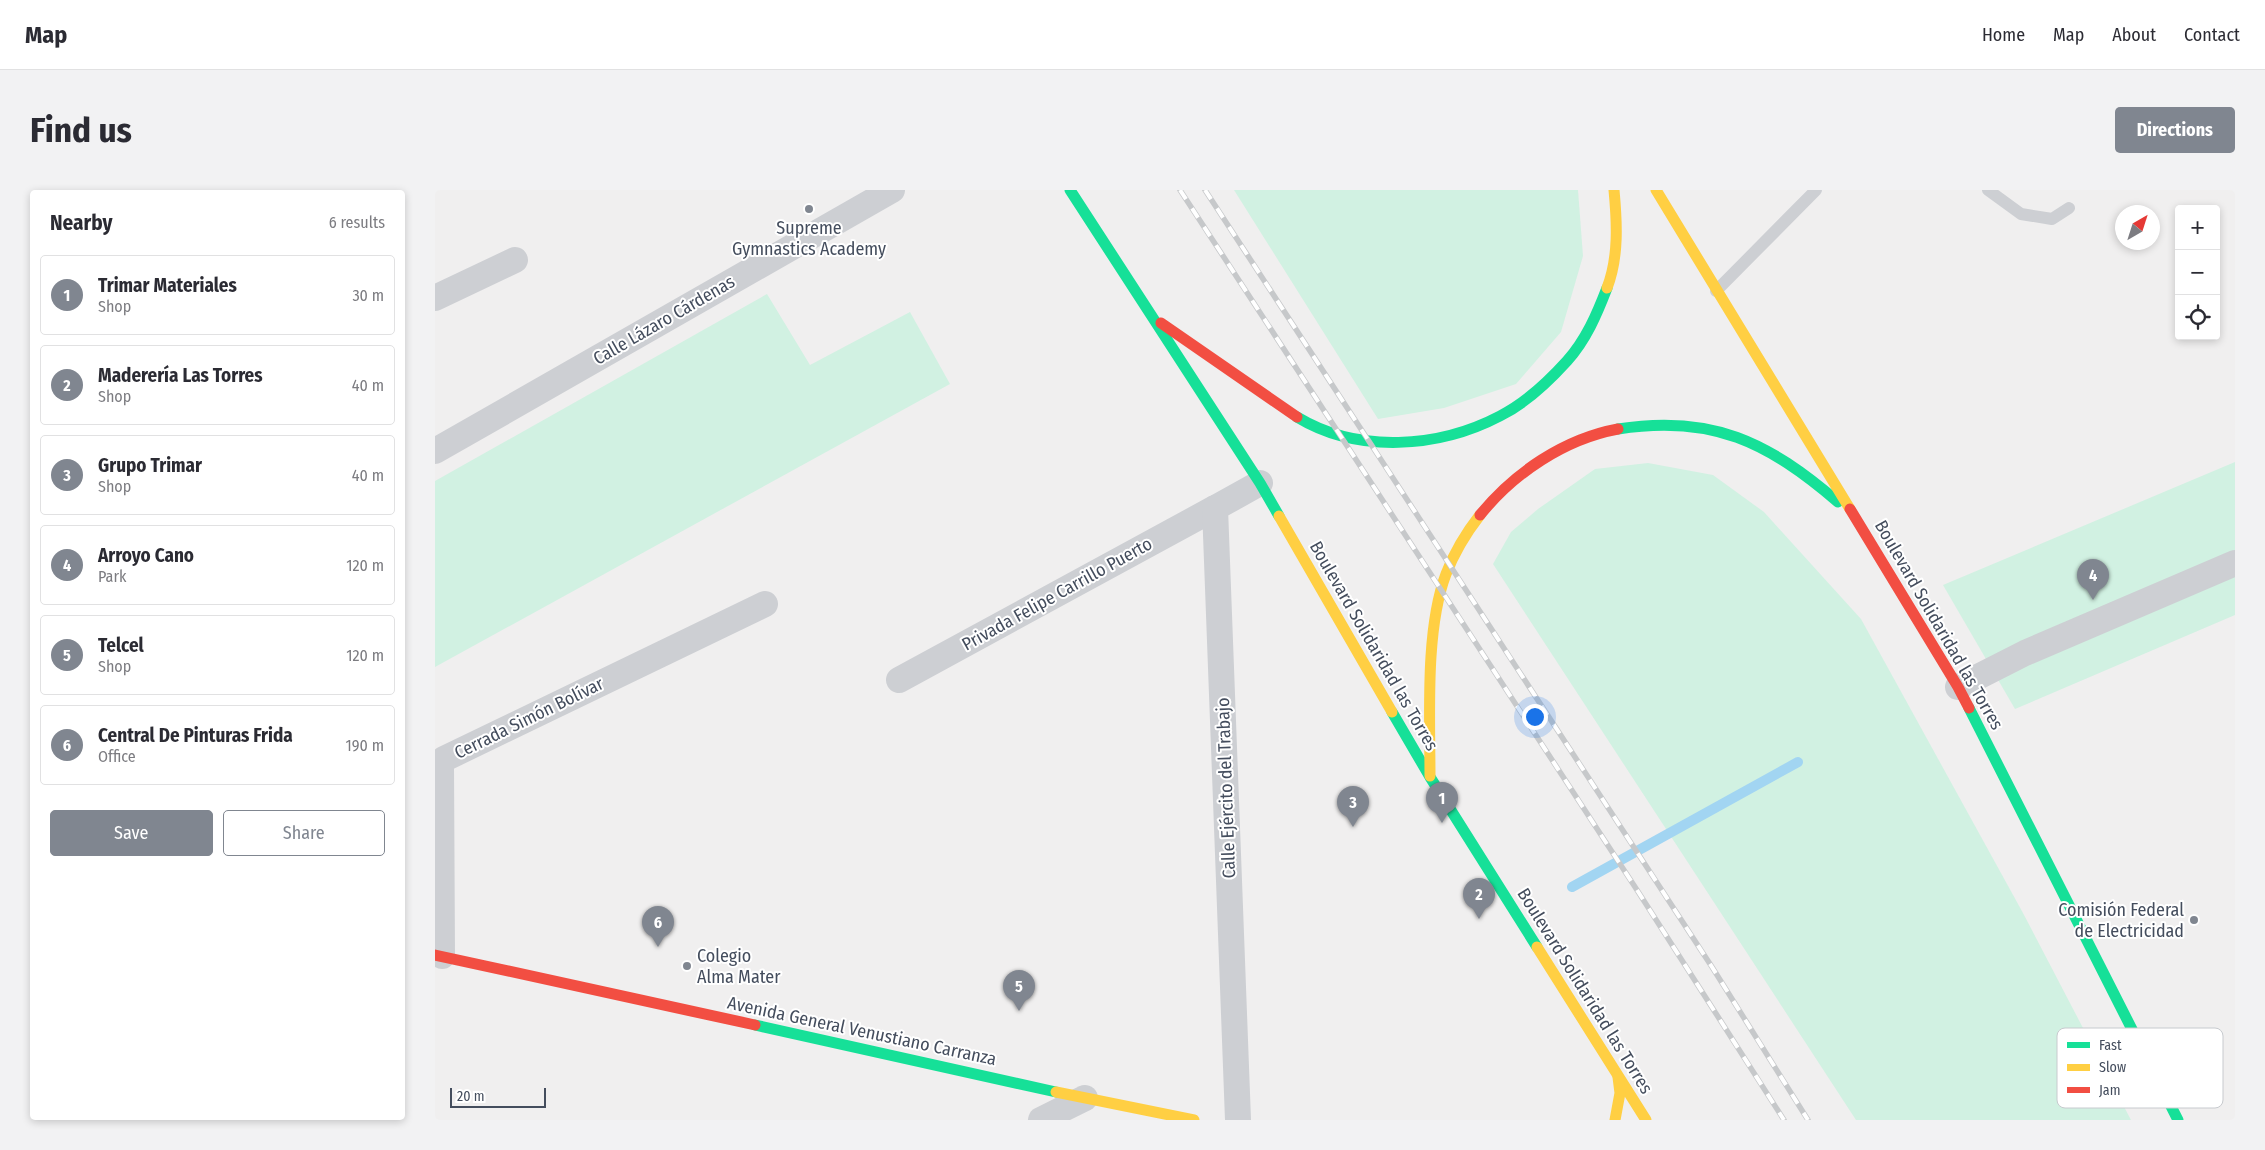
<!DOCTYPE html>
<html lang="en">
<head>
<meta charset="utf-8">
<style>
	body { margin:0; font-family:"Fira Sans Condensed",sans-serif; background:#f2f2f3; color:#2b2b33 }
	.controls { position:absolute; right:15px; top:15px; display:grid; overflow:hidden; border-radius:5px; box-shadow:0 2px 8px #0003 }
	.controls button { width:45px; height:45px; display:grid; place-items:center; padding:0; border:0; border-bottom:1px solid #e1e1e2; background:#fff; color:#2b2b33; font:25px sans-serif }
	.compass { position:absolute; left:1680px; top:15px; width:45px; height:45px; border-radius:50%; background:#fff; box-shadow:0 2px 8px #0003; rotate:39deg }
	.scale { position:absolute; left:15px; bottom:12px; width:96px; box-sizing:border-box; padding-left:5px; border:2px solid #444d5d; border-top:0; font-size:14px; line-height:18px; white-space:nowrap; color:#444d5d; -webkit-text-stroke:4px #fff; paint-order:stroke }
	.you { position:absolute; left:1099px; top:526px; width:18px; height:18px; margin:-12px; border:4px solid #fff; border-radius:50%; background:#1a73e8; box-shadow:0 0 0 8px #1a73e833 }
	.badge { display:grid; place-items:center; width:32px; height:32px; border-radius:50%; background:#808690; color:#fff; font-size:16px; font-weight:700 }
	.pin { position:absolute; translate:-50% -41px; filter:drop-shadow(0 1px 2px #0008) }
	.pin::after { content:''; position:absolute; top:26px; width:18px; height:15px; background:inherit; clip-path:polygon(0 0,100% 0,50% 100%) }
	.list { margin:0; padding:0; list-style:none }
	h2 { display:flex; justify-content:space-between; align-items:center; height:65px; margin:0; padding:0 20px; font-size:21px }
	h2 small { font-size:16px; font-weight:400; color:#7c7c81 }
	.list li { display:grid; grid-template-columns:32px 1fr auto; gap:15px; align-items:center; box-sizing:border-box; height:80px; margin:0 10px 10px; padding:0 10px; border:1px solid #e1e1e2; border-radius:5px }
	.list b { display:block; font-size:19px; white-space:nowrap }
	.list p { margin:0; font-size:16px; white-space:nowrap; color:#7c7c81 }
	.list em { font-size:16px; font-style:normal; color:#7c7c81 }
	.actions { display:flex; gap:10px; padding:15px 20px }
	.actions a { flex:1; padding:11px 0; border:1px solid #808690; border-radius:5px; text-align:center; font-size:18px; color:#808690 }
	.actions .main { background:#808690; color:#fff }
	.icon { flex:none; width:28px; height:28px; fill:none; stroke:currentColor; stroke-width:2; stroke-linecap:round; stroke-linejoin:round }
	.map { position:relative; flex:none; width:1800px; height:930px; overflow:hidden; border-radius:5px }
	header { display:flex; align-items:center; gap:30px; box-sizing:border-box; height:70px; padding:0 25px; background:#fff; border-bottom:1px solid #e1e1e2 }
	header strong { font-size:24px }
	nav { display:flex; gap:28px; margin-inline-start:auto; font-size:18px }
	.intro { display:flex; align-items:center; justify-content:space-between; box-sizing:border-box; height:120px; padding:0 30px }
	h1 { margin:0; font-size:35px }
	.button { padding:12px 22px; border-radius:5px; background:#808690; color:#fff; font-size:18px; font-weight:700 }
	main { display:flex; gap:30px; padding:0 30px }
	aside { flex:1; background:#fff; border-radius:5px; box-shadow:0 2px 8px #0003 }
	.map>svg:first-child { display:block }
	.green { fill:#d1f1e2 }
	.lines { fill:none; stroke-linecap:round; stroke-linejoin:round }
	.stream { stroke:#a2d5f2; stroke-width:10 }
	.lane { stroke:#cdcfd3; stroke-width:12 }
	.street { stroke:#cdcfd3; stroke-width:26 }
	.fast { stroke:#16e098; stroke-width:11 }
	.slow { stroke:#ffcf43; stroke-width:11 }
	.jam { stroke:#f24e42; stroke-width:11 }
	.rail-casing { stroke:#c6c8ca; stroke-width:5.5 }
	.rail { stroke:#fff; stroke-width:4; stroke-dasharray:11; stroke-linecap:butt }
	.poi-dot { fill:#808690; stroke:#fff; stroke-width:2 }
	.labels { text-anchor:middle; stroke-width:4; stroke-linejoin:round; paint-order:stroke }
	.poi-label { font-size:18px; fill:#444d5d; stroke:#fff }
	.street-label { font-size:18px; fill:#444d5d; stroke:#fff }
	.key { fill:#fff; stroke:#c7cace; stroke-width:1 }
	.key-label { font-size:14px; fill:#444d5d }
</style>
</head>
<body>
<header>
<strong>Map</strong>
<nav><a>Home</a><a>Map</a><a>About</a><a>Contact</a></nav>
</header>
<div class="intro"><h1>Find us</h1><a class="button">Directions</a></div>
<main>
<aside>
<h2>Nearby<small>6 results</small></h2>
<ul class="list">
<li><span class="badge">1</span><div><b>Trimar Materiales</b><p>Shop</p></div><em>30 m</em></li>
<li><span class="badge">2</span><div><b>Maderería Las Torres</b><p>Shop</p></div><em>40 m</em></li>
<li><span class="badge">3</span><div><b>Grupo Trimar</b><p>Shop</p></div><em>40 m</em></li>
<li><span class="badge">4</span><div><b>Arroyo Cano</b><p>Park</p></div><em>120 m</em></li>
<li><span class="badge">5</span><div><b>Telcel</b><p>Shop</p></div><em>120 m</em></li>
<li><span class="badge">6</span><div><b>Central De Pinturas Frida</b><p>Office</p></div><em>190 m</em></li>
</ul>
<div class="actions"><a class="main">Save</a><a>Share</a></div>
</aside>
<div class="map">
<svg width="1800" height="930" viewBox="0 0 1800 930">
	<rect width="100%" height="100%" fill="#f0efef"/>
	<g class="green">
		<path d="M 799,0 L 1143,0 L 1148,66 L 1126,142 L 1081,194 L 1009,218 L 943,229 Z"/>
		<path d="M 332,104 L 375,175 L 475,122 L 515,194 L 0,477 L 0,291 Z"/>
		<path d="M 1800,272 L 1800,425 L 1580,519 L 1508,395 Z"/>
		<path d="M 1213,273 L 1278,285 L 1329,322 L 1426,429 L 1588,723 L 1696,930 L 1421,930 L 1058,374 L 1076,342 L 1103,319 L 1160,279 Z"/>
	</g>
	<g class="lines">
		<path class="stream" d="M 1137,697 L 1363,572"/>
		<g class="lane">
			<path d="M 1553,0 L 1586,24 L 1617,29 L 1634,18"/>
			<path d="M 1281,101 L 1381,0"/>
		</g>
		<g class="street">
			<path d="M 0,108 L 80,70"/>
			<path d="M 0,261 L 457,0"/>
			<path d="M 464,490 L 780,318"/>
			<path d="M 1523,497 L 1590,463 L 1800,373"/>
			<path d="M 7,766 L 6,576 L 9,569 L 330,414"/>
			<path d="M 606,930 L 650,908"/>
			<path d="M 803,930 L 780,318 L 825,293"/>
		</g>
		<g class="fast">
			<path d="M 635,0 L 825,293 L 844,326"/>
			<path d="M 862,227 C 923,264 1004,258 1065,226 C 1091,213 1113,192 1132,171 C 1151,150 1162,124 1172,98"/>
			<path d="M 1183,239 C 1277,224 1333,252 1403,312"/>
			<path d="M 1534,518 L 1743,930"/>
			<path d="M 957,522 L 995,587 L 1102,757"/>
			<path d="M 320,835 L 621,902"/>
		</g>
		<g class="slow">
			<path d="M 1221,0 L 1415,319"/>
			<path d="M 1172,98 C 1184,67 1182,32 1179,0"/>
			<path d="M 844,326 L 957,522"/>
			<path d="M 995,586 C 995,527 990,439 1011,384 C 1019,363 1031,343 1045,325"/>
			<path d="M 1102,757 L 1211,930"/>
			<path d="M 621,902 L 759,930"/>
			<path d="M 1180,930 L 1185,903 L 1183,887"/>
		</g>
		<g class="jam">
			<path d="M 726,133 L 862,227"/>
			<path d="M 1415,319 L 1523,497 L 1534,518"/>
			<path d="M 1045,325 C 1079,283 1129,249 1183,239"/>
			<path d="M 0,765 L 320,835"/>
		</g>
		<g class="rail-casing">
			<g id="rail">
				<path d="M 745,0 L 1202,700 L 1349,930"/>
				<path d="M 770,0 L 1277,777 L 1373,930"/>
			</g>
		</g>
		<use href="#rail" class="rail"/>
	</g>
	<g class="poi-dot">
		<circle cx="374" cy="19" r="5"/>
		<circle cx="1759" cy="730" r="5"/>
		<circle cx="252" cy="776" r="5"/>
	</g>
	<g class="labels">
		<g class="poi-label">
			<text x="374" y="44">Supreme<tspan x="374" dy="21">Gymnastics Academy</tspan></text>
			<text x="1749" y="726" text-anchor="end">Comisión Federal<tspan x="1749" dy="21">de Electricidad</tspan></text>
			<text x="262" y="772" text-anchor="start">Colegio<tspan x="262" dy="21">Alma Mater</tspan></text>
		</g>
		<g class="street-label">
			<text transform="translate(229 130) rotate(-30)" y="6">Calle Lázaro Cárdenas</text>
			<text transform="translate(622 404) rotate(-29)" y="6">Privada Felipe Carrillo Puerto</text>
			<text transform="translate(1504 435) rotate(60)" y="6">Boulevard Solidaridad las Torres</text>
			<text transform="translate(939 456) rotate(60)" y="6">Boulevard Solidaridad las Torres</text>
			<text transform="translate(94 528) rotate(-26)" y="6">Cerrada Simón Bolívar</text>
			<text transform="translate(791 598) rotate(-92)" y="6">Calle Ejército del Trabajo</text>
			<text transform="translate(1150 801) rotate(58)" y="6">Boulevard Solidaridad las Torres</text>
			<text transform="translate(427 841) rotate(12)" y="6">Avenida General Venustiano Carranza</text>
		</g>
	</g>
	<rect x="1622" y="838" width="166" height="80" rx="8" class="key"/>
	<rect x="1632" y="852" width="23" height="6" fill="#16e098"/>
	<rect x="1632" y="874" width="23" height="7" fill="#ffcf43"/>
	<rect x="1632" y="897" width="23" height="6" fill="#f24e42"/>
	<g class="key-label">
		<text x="1664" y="860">Fast</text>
		<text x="1664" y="882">Slow</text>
		<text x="1664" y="905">Jam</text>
	</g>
</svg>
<div class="controls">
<button>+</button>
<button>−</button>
<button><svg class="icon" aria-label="locate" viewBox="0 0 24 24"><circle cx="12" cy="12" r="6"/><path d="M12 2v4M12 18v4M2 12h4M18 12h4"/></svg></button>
</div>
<svg class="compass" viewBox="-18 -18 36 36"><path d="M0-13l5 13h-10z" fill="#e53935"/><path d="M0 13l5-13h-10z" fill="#7c7c81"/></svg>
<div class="scale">20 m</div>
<div class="you"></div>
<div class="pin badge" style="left:1007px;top:633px">1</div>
<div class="pin badge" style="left:1044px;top:729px">2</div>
<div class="pin badge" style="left:918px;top:637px">3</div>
<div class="pin badge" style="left:1658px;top:410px">4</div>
<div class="pin badge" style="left:584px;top:821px">5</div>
<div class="pin badge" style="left:223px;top:757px">6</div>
</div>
</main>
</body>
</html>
